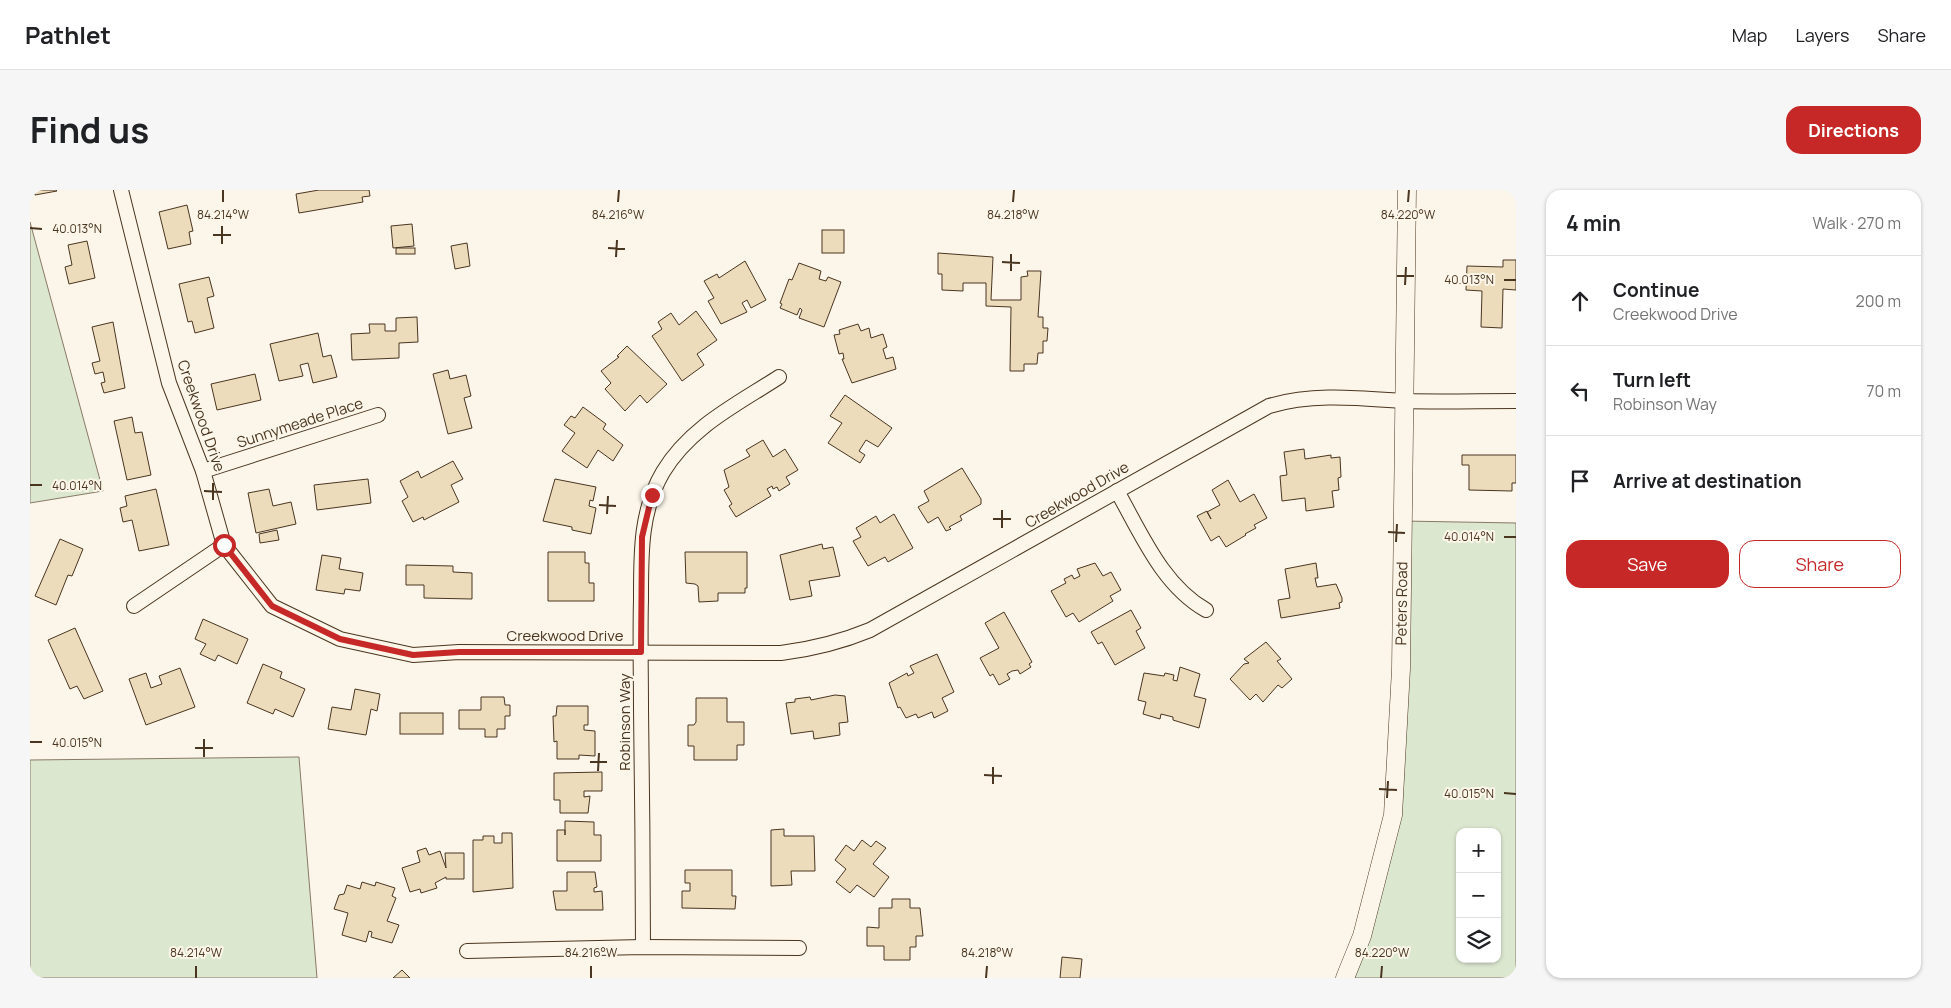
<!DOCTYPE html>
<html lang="en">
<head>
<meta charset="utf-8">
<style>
	body { margin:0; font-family:Manrope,sans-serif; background:#f6f6f6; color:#202124 }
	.controls { position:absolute; right:15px; bottom:15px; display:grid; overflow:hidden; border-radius:10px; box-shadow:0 1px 4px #0004 }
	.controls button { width:45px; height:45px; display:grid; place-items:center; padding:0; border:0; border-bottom:1px solid #e0e0e0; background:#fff; color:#202124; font:25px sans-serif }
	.stop { position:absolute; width:15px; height:15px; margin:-11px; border:4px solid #c62828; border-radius:50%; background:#fff }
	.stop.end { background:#c62828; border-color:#fff; box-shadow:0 1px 5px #0008 }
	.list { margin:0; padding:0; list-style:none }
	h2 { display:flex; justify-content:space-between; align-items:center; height:65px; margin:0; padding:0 20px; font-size:21px }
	h2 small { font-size:16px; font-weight:400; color:#757577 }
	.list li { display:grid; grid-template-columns:32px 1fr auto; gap:15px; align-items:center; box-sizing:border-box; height:90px; padding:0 20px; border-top:1px solid #e0e0e0 }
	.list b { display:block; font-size:19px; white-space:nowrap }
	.list p { margin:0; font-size:16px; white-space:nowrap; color:#757577 }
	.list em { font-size:16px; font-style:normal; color:#757577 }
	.actions { display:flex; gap:10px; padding:15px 20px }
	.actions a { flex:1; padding:11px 0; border:1px solid #c62828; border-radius:15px; text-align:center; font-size:18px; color:#c62828 }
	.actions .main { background:#c62828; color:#fff }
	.icon { flex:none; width:28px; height:28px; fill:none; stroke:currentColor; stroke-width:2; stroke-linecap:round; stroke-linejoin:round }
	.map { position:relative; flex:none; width:1486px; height:788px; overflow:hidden; border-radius:15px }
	header { display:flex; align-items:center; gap:30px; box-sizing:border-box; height:70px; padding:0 25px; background:#fff; border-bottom:1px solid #e0e0e0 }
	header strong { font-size:24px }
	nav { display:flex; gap:28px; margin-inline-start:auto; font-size:18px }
	.intro { display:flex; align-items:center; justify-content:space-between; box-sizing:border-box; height:120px; padding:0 30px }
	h1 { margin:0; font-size:35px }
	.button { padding:12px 22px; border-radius:15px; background:#c62828; color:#fff; font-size:18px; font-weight:700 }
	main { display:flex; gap:30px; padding:0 30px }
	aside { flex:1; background:#fff; border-radius:15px; box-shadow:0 1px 4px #0004 }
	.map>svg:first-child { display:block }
	.green { fill:#dce7d0; stroke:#887966; fill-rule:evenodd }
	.building { fill:#ecdcbc; stroke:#4a3520 }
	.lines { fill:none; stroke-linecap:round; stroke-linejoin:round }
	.minor-casing { stroke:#4a3520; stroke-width:16 }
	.tertiary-casing { stroke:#4a3520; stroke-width:19 }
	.minor { stroke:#fbf6e9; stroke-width:14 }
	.tertiary { stroke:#fbf6e9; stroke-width:18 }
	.route { stroke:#c62828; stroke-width:6 }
	.ticks { fill:none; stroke:#4a3520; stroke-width:2 }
	.labels { text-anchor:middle; stroke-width:4; stroke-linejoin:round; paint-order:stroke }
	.street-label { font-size:15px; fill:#4a3520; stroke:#fbf6e9 }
	.ticks-label { font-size:12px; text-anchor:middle; fill:#4a3520; stroke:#fbf6e9; stroke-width:4; stroke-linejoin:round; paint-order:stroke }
</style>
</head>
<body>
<header>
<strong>Pathlet</strong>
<nav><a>Map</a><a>Layers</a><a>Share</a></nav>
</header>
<div class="intro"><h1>Find us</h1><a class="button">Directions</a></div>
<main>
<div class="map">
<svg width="1486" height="788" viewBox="0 0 1486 788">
	<rect width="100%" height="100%" fill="#fbf6e9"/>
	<g class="green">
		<path d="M 0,32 L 73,301 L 0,313 Z"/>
		<path d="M 1372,331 L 1486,333 L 1486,788 L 1315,788 L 1363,625 ZM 1430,642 L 1467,642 L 1467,769 L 1430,769 Z"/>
		<path d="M 269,567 L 287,788 L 0,788 L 0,570 Z"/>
	</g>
	<g class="building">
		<path d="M 4,0 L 26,0 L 27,1 L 5,5 Z"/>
		<path d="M 289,0 L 339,0 L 340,6 L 332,7 L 333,12 L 269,23 L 266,4 Z"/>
		<path d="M 157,15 L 163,41 L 159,42 L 161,54 L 138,59 L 129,22 Z"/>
		<path d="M 382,34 L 384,56 L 363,58 L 361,36 Z"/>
		<rect x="792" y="40" width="22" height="23"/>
		<path d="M 57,51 L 65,88 L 39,94 L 35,77 L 42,75 L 38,55 Z"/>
		<path d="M 437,53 L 440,76 L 425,79 L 421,56 Z"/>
		<rect x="366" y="58" width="19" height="6"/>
		<path d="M 908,63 L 963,67 L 961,110 L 991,110 L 991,87 L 998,86 L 997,81 L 1011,81 L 1008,127 L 1013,127 L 1013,138 L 1018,138 L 1017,151 L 1013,151 L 1013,163 L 1008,163 L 1007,174 L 994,174 L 994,181 L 980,181 L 981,117 L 956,116 L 956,93 L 933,93 L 933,101 L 912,100 L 912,84 L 908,84 Z"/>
		<path d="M 1473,70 L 1486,70 L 1486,100 L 1473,99 L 1472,138 L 1451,137 L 1452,101 L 1436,100 L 1437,76 L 1473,77 Z"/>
		<path d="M 715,71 L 736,110 L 721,118 L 717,110 L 712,113 L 717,122 L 691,134 L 678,111 L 684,108 L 674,91 L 687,84 L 689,88 Z"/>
		<path d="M 769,73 L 791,81 L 789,89 L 796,91 L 798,87 L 811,92 L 794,137 L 769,128 L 772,120 L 770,118 L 767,125 L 750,118 L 752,114 L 750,113 L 759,89 L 762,90 Z"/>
		<path d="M 179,87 L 184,106 L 177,108 L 184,138 L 165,143 L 162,131 L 158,132 L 149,94 Z"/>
		<path d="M 666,121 L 687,150 L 667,164 L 674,175 L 652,191 L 622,146 L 632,139 L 628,132 L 641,123 L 649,135 Z"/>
		<path d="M 387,127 L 388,152 L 369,153 L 369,168 L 322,170 L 321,144 L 340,143 L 339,134 L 355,134 L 355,141 L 366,141 L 366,128 Z"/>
		<path d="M 83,132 L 95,198 L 74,203 L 71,193 L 75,192 L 73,182 L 65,184 L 62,173 L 70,171 L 62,137 Z"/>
		<path d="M 828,134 L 831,141 L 839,138 L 841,148 L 853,144 L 857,157 L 853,159 L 856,169 L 863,167 L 866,179 L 822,193 L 812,169 L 814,169 L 813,163 L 809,164 L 804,145 L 810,144 L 809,140 Z"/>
		<path d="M 288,143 L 293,167 L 301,165 L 307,187 L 283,193 L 278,173 L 270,175 L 273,186 L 249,191 L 240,154 Z"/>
		<path d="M 597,156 L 637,194 L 617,213 L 610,205 L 595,221 L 575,199 L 581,193 L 571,181 L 589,167 L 587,166 Z"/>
		<path d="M 418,180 L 420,189 L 436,185 L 441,206 L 434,208 L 442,238 L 418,244 L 403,184 Z"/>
		<path d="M 225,184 L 231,210 L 187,220 L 181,194 Z"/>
		<path d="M 815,205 L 862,238 L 848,257 L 836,250 L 829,261 L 835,265 L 830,273 L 798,253 L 812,233 L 800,226 Z"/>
		<path d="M 553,217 L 576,234 L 573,239 L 593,255 L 583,271 L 568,260 L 557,278 L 532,261 L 545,243 L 534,235 L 541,226 L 545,228 Z"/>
		<path d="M 102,227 L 105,243 L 112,242 L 121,285 L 97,290 L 84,231 Z"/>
		<path d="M 733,250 L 743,267 L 755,259 L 768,280 L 756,287 L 760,294 L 749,301 L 747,297 L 743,299 L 742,296 L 737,299 L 741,306 L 706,327 L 699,316 L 702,314 L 694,300 L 699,297 L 694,280 L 720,266 L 716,260 Z"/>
		<path d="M 1274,259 L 1275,269 L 1301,265 L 1301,268 L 1310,267 L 1311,287 L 1308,288 L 1309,300 L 1302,301 L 1304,317 L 1276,321 L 1275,308 L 1252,311 L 1250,286 L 1257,285 L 1254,262 Z"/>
		<path d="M 1432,265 L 1486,265 L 1486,293 L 1482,293 L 1482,301 L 1439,300 L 1439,275 L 1432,275 Z"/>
		<path d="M 423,271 L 433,289 L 421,295 L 429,312 L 394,330 L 393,327 L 383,332 L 372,311 L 378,307 L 370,291 L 388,281 L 391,288 Z"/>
		<path d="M 932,278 L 951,309 L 951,314 L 930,326 L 932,330 L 919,337 L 921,339 L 916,341 L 908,327 L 898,333 L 888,317 L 899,311 L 894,301 Z"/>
		<path d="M 338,289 L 341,313 L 287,320 L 284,295 Z"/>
		<path d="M 525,289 L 566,297 L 563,311 L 560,310 L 559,316 L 566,318 L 561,344 L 542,340 L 542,337 L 513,331 Z"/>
		<path d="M 1198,290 L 1210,312 L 1224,304 L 1237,328 L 1224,335 L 1226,338 L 1215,344 L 1216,345 L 1196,357 L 1189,346 L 1181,351 L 1167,326 L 1177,321 L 1181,329 L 1177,322 L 1190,315 L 1182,300 Z"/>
		<path d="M 126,299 L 139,355 L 109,361 L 102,330 L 93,332 L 90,318 L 97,316 L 95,306 Z"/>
		<path d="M 239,299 L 243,316 L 261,312 L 266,334 L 226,343 L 218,303 Z"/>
		<path d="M 864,324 L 883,358 L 858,372 L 855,367 L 838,376 L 823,351 L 831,347 L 826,338 L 846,326 L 850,333 Z"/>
		<path d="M 247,340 L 249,350 L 230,353 L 229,344 Z"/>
		<path d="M 30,349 L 53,359 L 42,386 L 38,385 L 26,415 L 5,406 Z"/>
		<path d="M 792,354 L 793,359 L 803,357 L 810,386 L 779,391 L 782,406 L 760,410 L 750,365 Z"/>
		<path d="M 518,362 L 555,362 L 555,373 L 559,373 L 559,393 L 564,393 L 564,411 L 518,411 Z"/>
		<path d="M 655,362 L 717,362 L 717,398 L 715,398 L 715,403 L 688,403 L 688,411 L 669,412 L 668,396 L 665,394 L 656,393 Z"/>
		<path d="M 292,365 L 311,368 L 309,379 L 333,383 L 330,401 L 315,399 L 314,404 L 286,400 Z"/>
		<path d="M 1065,373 L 1073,386 L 1081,382 L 1091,400 L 1080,406 L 1083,411 L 1049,432 L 1043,423 L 1036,427 L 1021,401 L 1036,393 L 1034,389 L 1042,385 L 1044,389 L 1050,386 L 1047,379 Z"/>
		<path d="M 1286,373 L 1288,388 L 1285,388 L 1287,397 L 1306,394 L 1312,408 L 1312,412 L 1309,413 L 1310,418 L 1251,428 L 1248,410 L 1260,408 L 1255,379 Z"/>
		<path d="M 376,375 L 423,376 L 423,382 L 442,383 L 442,409 L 394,408 L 394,395 L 376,395 Z"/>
		<path d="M 1101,420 L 1111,438 L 1106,441 L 1115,458 L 1085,475 L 1072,452 L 1068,454 L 1061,442 Z"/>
		<path d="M 974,422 L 1002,472 L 999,474 L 1001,477 L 990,484 L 988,480 L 982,481 L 977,484 L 980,489 L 969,495 L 963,484 L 960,486 L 950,468 L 969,458 L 955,433 Z"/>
		<path d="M 173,429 L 218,449 L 207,474 L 188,465 L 185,471 L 170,464 L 176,454 L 165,449 Z"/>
		<path d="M 45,438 L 73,501 L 54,509 L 47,496 L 40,499 L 18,450 Z"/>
		<path d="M 1236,452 L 1251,469 L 1247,471 L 1262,489 L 1252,498 L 1248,495 L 1233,512 L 1226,504 L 1220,510 L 1200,489 L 1214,474 L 1219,473 L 1214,469 Z"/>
		<path d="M 907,464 L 924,502 L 912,508 L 918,521 L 904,528 L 902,522 L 888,528 L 886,524 L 876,528 L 870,517 L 868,518 L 859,493 L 877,483 L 878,486 L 884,483 L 880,476 Z"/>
		<path d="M 233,474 L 252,482 L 250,488 L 275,499 L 263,527 L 245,519 L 243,524 L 217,513 Z"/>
		<path d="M 1150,477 L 1170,484 L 1164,506 L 1176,509 L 1169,538 L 1143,530 L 1143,527 L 1131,524 L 1130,529 L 1113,524 L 1116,512 L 1108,510 L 1114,483 L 1134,486 L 1135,483 L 1144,485 L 1143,490 L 1147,491 Z"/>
		<path d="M 150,478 L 165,517 L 116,535 L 99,489 L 116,483 L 121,498 L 132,494 L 129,486 Z"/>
		<path d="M 325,499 L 350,504 L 347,521 L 341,519 L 336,545 L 298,539 L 302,517 L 321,520 Z"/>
		<path d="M 805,505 L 815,506 L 818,532 L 809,533 L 810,545 L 784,549 L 783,541 L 761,544 L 756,513 L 765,512 L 765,509 L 780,507 L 781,510 Z"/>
		<path d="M 451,507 L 474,507 L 475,515 L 480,515 L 480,526 L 475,526 L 475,539 L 467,539 L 467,547 L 455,547 L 455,539 L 429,539 L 429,520 L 451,520 Z"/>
		<path d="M 666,508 L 697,508 L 697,532 L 714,532 L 714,555 L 707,555 L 707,570 L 664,570 L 664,556 L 658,556 L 658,535 L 664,535 L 666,532 Z"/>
		<path d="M 527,516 L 558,516 L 558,535 L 554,535 L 554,540 L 565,541 L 565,566 L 549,565 L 549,569 L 527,569 L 527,551 L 524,552 L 523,526 L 526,526 Z"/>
		<rect x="370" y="523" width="43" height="21"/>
		<path d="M 572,582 L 572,601 L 554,601 L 554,607 L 560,606 L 558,623 L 530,623 L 530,610 L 524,610 L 524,583 Z"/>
		<path d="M 535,631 L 564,632 L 564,645 L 571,645 L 571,671 L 527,671 L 527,640 L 535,640 L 535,645 Z"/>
		<path d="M 754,639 L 754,646 L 784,646 L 785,681 L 761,681 L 762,695 L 741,696 L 741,640 Z"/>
		<path d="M 472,643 L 482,643 L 483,698 L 443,702 L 443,650 L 453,650 L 453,646 L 464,646 L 464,653 L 472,653 Z"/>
		<path d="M 832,650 L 841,657 L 846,651 L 856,658 L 843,674 L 859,687 L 844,707 L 827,695 L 820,703 L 806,692 L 816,679 L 805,670 L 816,655 L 824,661 Z"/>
		<path d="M 396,658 L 399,665 L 410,661 L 416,678 L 415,663 L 434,663 L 434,689 L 416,689 L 416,687 L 405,693 L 407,698 L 391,703 L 390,699 L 380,702 L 372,678 L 390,672 L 387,661 Z"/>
		<path d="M 655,680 L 702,680 L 702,706 L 706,706 L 705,719 L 652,718 L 652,701 L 660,701 L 660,693 L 655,693 Z"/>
		<path d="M 537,682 L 565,682 L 567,697 L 564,698 L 564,702 L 572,701 L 573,720 L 526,720 L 523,701 L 537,701 Z"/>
		<path d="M 332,692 L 345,696 L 346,692 L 365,698 L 362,706 L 366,708 L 357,731 L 369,735 L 362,753 L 341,747 L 342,742 L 339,741 L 336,752 L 312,745 L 318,723 L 304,719 L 309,705 L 314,704 L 317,695 L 330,699 Z"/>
		<path d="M 862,709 L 880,709 L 880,718 L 890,718 L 893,746 L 886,746 L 886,757 L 880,757 L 880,770 L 854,770 L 854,756 L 837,756 L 837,737 L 849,738 L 849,718 L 862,718 Z"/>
		<path d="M 1032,767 L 1052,769 L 1050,788 L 1030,788 Z"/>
		<path d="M 372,780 L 380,788 L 363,788 Z"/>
	</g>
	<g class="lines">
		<g class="minor-casing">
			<g id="minor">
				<path d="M 91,0 L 139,193 L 173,281 L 194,355 L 242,416 L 310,449 L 383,465 L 429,462 L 751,463 C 783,459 811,452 840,440 L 1239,216 C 1283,203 1327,208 1372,211 C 1410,212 1448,211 1486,211"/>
				<path d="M 173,281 L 348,225"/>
				<path d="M 1087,301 C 1111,343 1132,395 1176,420"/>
				<path d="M 104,416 L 194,355"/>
				<path d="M 613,757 C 613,678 612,598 611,519 C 611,483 610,446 611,410 C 611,365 610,321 633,282 C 660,237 706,215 749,187"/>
				<path d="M 437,761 L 613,757 L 769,758"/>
			</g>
		</g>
		<g class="tertiary-casing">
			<g id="tertiary">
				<path id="s1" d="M 1315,788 L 1332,746 L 1363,625 L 1371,479 L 1377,0"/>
			</g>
		</g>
		<use href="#minor" class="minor"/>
		<use href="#tertiary" class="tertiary"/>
	</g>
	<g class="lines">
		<path class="route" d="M 194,355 L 242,416 L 310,449 L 383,465 L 429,462 L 611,462 L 612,347 L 622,305"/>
	</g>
	<path class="ticks" d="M 193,12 L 193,0M 588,12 L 589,0M 983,12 L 984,0M 1378,12 L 1379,0M 0,38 L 12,39M 183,45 L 201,45M 192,54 L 192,36M 578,58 L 595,59M 586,67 L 587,50M 972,72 L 990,73M 981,81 L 981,64M 1367,86 L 1384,86M 1474,90 L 1486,90M 1375,95 L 1376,77M 0,295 L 12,295M 174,301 L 192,302M 183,310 L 183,293M 569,315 L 586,316M 577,324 L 578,306M 963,329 L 981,329M 972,338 L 972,320M 1358,342 L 1375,343M 1474,347 L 1486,347M 1366,352 L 1367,334M 0,552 L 12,552M 165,558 L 183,558M 174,567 L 174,549M 560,572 L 577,572M 568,581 L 569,563M 954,585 L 972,586M 963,594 L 963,577M 1349,599 L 1367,600M 1474,603 L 1486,604M 1357,608 L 1358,591M 166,788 L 166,776M 561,788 L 561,776M 956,788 L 957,776M 1351,788 L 1352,776"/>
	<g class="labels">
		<g class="street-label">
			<text transform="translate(171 226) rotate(71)" y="5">Creekwood Drive</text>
			<text transform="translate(270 233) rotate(-18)" y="5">Sunnymeade Place</text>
			<text transform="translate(1047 305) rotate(-30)" y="5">Creekwood Drive</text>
			<text dy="5" stroke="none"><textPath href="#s1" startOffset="382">Peters Road</textPath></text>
			<text x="535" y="451">Creekwood Drive</text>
			<text transform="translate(595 532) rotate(-90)" y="5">Robinson Way</text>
		</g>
	</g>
	<g class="ticks-label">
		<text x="193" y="29">84.214°W</text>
		<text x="588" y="29">84.216°W</text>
		<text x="983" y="29">84.218°W</text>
		<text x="1378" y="29">84.220°W</text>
		<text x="47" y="43">40.013°N</text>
		<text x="1439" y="94">40.013°N</text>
		<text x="47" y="300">40.014°N</text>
		<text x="1439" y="351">40.014°N</text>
		<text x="47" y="557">40.015°N</text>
		<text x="1439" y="608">40.015°N</text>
		<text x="166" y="767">84.214°W</text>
		<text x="561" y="767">84.216°W</text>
		<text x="957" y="767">84.218°W</text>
		<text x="1352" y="767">84.220°W</text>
	</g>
</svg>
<div class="controls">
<button>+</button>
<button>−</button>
<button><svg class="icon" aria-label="layers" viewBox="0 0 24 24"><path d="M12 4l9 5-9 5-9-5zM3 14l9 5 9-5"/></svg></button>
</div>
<div class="stop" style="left:194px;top:355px"></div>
<div class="stop end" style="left:622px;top:305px"></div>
</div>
<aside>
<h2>4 min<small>Walk · 270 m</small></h2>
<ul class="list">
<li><svg class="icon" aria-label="ahead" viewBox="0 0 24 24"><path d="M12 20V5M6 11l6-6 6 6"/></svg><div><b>Continue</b><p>Creekwood Drive</p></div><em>200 m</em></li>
<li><svg class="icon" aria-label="left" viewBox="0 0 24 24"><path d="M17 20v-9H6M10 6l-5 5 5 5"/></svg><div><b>Turn left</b><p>Robinson Way</p></div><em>70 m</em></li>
<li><svg class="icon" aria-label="arrive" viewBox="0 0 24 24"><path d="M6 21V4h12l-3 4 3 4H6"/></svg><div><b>Arrive at destination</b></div></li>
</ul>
<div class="actions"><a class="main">Save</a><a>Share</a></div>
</aside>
</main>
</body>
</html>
